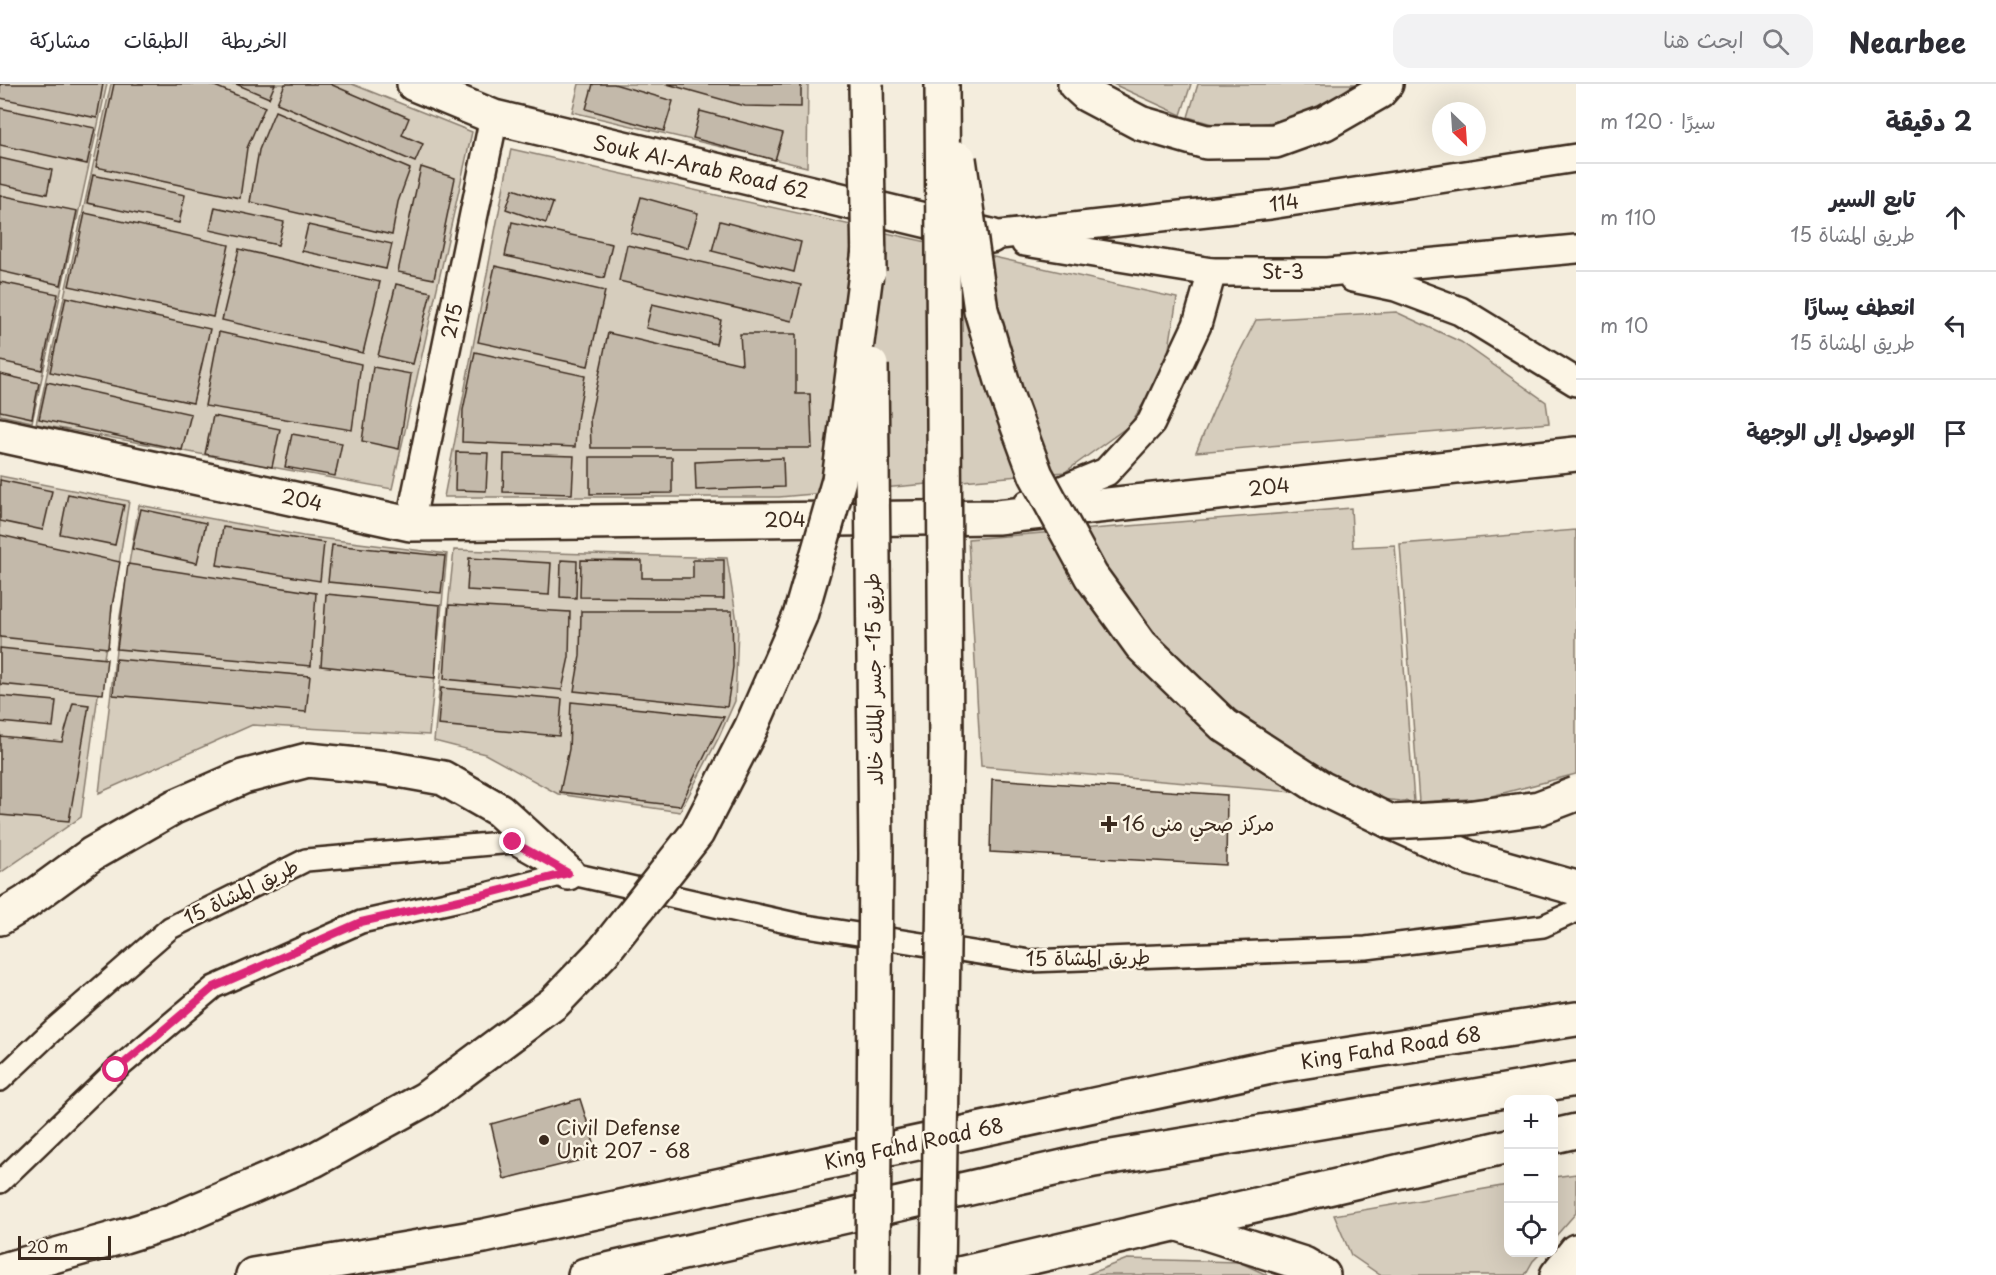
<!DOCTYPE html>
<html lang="ar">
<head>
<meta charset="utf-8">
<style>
	body { margin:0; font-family:"Playpen Sans","Playpen Sans Arabic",sans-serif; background:#f2f2f3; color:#2b2b33; direction:rtl }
	.controls { position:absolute; right:18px; bottom:18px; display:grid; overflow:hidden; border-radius:12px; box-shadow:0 6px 24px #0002 }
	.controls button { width:54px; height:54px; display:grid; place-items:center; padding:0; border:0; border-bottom:2px solid #e1e1e2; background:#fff; color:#2b2b33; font:30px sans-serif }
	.compass { position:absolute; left:1432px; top:18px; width:54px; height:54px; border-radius:50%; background:#fff; box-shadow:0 6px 24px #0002; rotate:155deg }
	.scale { position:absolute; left:18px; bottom:15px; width:93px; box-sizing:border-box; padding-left:6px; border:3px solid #3b2a1e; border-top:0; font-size:16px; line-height:21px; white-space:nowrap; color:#3b2a1e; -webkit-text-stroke:4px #fcf5e5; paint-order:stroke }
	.stop { position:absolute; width:18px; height:18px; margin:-14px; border:4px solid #db2777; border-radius:50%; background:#fff }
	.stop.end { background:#db2777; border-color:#fff; box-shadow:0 2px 6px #0008 }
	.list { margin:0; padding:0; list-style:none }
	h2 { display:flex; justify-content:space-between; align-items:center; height:78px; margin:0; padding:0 24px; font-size:26px }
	h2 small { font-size:20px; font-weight:400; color:#7c7c81 }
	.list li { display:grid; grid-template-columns:39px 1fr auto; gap:18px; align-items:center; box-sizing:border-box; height:108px; padding:0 24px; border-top:2px solid #e1e1e2 }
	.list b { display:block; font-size:22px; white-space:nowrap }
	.list p { margin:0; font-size:20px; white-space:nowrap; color:#7c7c81 }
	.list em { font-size:20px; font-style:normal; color:#7c7c81 }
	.icon { flex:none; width:33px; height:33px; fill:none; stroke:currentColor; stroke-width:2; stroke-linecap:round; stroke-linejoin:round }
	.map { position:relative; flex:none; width:1576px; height:1191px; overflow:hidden; direction:ltr }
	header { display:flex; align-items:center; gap:36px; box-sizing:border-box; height:84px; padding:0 30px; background:#fff; border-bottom:2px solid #e1e1e2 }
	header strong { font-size:28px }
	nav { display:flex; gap:33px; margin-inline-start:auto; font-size:21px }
	.search { width:420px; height:54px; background:#f2f2f3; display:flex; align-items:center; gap:15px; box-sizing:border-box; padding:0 21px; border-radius:18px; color:#7c7c81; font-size:22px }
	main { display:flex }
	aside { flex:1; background:#fff }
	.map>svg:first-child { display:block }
	.green { fill:#d6cdbd; stroke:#887c6e; stroke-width:1.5 }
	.building { fill:#c3b9aa; stroke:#3b2a1e; stroke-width:1.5 }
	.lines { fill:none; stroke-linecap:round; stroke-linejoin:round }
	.pedestrian-casing { stroke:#3b2a1e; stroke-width:26 }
	.minor-casing { stroke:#3b2a1e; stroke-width:32 }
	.tertiary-casing { stroke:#3b2a1e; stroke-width:38 }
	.secondary-casing { stroke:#3b2a1e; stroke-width:38 }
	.primary-casing { stroke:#3b2a1e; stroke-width:38 }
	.pedestrian { stroke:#fcf5e5; stroke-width:21 }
	.minor { stroke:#fcf5e5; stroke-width:27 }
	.tertiary { stroke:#fcf5e5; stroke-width:33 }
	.secondary { stroke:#fcf5e5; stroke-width:33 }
	.primary { stroke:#fcf5e5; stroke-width:33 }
	.primary-bridge-casing { stroke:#3b2a1e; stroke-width:38; stroke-linecap:butt }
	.primary-bridge { stroke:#fcf5e5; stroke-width:33 }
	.route { stroke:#db2777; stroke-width:8 }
	.poi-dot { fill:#3b2a1e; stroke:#fcf5e5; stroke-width:2 }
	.labels { text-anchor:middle; stroke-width:5; stroke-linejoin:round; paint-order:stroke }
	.street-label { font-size:20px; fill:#3b2a1e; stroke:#fcf5e5 }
	.poi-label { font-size:20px; fill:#3b2a1e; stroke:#fcf5e5; text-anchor:start }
</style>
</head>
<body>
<header>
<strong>Nearbee</strong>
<div class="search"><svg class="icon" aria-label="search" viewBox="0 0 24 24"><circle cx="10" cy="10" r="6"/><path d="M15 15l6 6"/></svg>ابحث هنا</div>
<nav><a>الخريطة</a><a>الطبقات</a><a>مشاركة</a></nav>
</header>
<main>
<aside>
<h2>2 دقيقة<small>سيرًا · 120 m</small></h2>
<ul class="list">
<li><svg class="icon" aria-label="ahead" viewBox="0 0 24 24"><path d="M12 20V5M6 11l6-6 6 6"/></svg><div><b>تابع السير</b><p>طريق المشاة 15</p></div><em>110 m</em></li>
<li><svg class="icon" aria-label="left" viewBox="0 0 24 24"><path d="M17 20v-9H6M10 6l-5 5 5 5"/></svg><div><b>انعطف يسارًا</b><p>طريق المشاة 15</p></div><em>10 m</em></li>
<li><svg class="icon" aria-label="arrive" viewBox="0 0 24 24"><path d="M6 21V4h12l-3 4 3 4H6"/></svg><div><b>الوصول إلى الوجهة</b></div></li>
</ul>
</aside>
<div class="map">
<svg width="1576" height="1191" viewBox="0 0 1576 1191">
	<rect width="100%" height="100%" fill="#f4eddd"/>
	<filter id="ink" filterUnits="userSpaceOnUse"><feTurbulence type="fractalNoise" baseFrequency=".0167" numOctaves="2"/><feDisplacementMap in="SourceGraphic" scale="12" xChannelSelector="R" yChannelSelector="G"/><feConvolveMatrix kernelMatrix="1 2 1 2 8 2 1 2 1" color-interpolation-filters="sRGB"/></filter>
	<g filter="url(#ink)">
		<g class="green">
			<path d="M 0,0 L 107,0 L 32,338 L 0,331 Z"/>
			<path d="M 111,0 L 352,0 L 472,48 L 392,405 L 36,340 Z"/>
			<path d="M 579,0 L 808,0 L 807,83 L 572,28 Z"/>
			<path d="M 1113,0 L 1191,0 L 1181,31 Z"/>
			<path d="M 1198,0 L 1354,0 L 1309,32 L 1229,45 L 1188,33 Z"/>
			<path d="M 511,65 L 1177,214 L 1166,283 L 1130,341 L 1065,388 L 779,413 L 444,413 Z"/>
			<path d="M 1396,228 L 1461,258 L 1546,318 L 1549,339 L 1196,368 L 1232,283 L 1256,236 Z"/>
			<path d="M 0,392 L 129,417 L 97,618 L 81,733 L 0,789 Z"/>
			<path d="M 139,421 L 303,452 L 447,470 L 429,651 L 252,641 L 99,709 L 120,532 Z"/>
			<path d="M 1351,424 L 1353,463 L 1395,461 L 1414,718 L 981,682 L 968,455 Z"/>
			<path d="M 1576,446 L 1576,690 L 1484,714 L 1419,718 L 1400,460 Z"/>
			<path d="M 454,466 L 727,474 L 738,544 L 735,617 L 719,653 L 680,728 L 558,710 L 485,670 L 434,657 Z"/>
			<path d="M 1576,1090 L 1576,1129 L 1554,1154 L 1554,1093 Z"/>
			<path d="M 1508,1101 L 1508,1168 L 1541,1169 L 1533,1177 L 1525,1191 L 1380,1191 L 1351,1171 L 1334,1131 Z"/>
			<path d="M 1127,1175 L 1239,1178 L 1267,1191 L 1086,1191 Z"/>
		</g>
		<g class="building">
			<path d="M 0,0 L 103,0 L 97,34 L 0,14 Z"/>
			<path d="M 114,0 L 210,0 L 265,23 L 247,64 L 240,114 L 96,83 Z"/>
			<path d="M 236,0 L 275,0 L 269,14 Z"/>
			<path d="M 285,0 L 330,0 L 409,34 L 402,51 L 423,60 L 415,78 L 277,19 Z"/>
			<path d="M 593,0 L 614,0 L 673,17 L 664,47 L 586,25 Z"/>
			<path d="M 667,0 L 801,0 L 801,23 L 745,22 Z"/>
			<path d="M 0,24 L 95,44 L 87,80 L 0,61 Z"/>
			<path d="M 275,27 L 410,85 L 398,118 L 392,151 L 250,118 L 259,66 Z"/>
			<path d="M 700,27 L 783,49 L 775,76 L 693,54 Z"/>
			<path d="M 0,74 L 52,86 L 47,110 L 0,100 Z"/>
			<path d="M 421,83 L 455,94 L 434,195 L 398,188 Z"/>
			<path d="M 93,91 L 185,111 L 179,139 L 87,119 Z"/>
			<path d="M 513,105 L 553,119 L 546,139 L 506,125 Z"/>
			<path d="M 0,111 L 77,127 L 61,201 L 0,187 Z"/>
			<path d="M 641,113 L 698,129 L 688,164 L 631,149 Z"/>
			<path d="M 215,123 L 284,138 L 278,161 L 210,146 Z"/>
			<path d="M 85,129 L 229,161 L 213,233 L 69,202 Z"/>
			<path d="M 720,137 L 801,158 L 794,188 L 712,167 Z"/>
			<path d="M 512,138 L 612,160 L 604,194 L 505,172 Z"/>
			<path d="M 308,141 L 392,160 L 386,185 L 302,167 Z"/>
			<path d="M 627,161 L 801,201 L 792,237 L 619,197 Z"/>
			<path d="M 239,165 L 380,198 L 363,269 L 222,236 Z"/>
			<path d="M 495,182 L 605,207 L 588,282 L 478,258 Z"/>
			<path d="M 0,198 L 58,210 L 42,286 L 0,277 Z"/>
			<path d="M 396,200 L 431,208 L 413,280 L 378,272 Z"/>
			<path d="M 66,213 L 210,245 L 193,319 L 50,288 Z"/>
			<path d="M 652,220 L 721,236 L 716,260 L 646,244 Z"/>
			<path d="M 219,248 L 361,280 L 352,346 L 205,322 Z"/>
			<path d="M 608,249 L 742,280 L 740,250 L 796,250 L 796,310 L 810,310 L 812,364 L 591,364 L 590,334 Z"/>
			<path d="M 475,268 L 585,292 L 577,336 L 575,363 L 462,358 L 463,326 Z"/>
			<path d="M 373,283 L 411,290 L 399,365 L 362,357 Z"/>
			<path d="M 0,290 L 39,299 L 32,334 L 0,327 Z"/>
			<path d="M 47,298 L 191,330 L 182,366 L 39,335 Z"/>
			<path d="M 213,332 L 280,345 L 272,383 L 205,370 Z"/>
			<path d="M 292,350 L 342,359 L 335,392 L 285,383 Z"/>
			<path d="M 456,368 L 488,369 L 486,407 L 455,406 Z"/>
			<path d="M 504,370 L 574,372 L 572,410 L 503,408 Z"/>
			<path d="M 590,373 L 672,373 L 672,409 L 590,410 Z"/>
			<path d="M 783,374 L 784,403 L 696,406 L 695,378 Z"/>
			<path d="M 0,396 L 52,407 L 43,446 L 0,437 Z"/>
			<path d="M 68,410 L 124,421 L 115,461 L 60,450 Z"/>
			<path d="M 141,425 L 206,439 L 197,479 L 132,465 Z"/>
			<path d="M 223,443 L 324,459 L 320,497 L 217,481 Z"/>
			<path d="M 0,451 L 120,478 L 112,522 L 108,564 L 0,553 Z"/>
			<path d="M 332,461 L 445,472 L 441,509 L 328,498 Z"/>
			<path d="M 469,474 L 551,479 L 549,511 L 467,506 Z"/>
			<path d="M 561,476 L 577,477 L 576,514 L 560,513 Z"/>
			<path d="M 581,476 L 642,477 L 642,494 L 693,494 L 693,476 L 724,476 L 724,515 L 580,513 Z"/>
			<path d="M 128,480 L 316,509 L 311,582 L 117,565 Z"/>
			<path d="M 326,510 L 440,521 L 435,594 L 321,582 Z"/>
			<path d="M 449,521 L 570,528 L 569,573 L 562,606 L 444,595 Z"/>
			<path d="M 581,527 L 732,527 L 733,583 L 727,623 L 574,607 L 580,572 Z"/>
			<path d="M 0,564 L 107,575 L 103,610 L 0,600 Z"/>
			<path d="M 116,575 L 310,592 L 306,628 L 113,611 Z"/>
			<path d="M 441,604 L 562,615 L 559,652 L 438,641 Z"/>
			<path d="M 0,612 L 56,617 L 53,643 L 0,638 Z"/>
			<path d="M 571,618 L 724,633 L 680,722 L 560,708 L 569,665 Z"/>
			<path d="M 73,619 L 89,621 L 69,737 L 0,731 L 0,652 L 62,658 Z"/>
			<path d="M 992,695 L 1227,711 L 1226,781 L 990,768 Z"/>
			<path d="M 580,1015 L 598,1072 L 504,1095 L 491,1040 Z"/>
		</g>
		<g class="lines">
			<g class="pedestrian-casing">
				<g id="pedestrian">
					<path d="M 0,996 L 54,945 L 170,844 L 306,776 L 513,758 L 568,789 L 800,841 L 1030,877 L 1366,864 L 1543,842 L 1576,827"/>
					<path d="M 0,1098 L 116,986 L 214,903 L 361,838 L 482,811 L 568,789"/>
				</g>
			</g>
			<g class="minor-casing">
				<g id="minor">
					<path d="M 991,152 L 1270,121 L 1576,74"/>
					<path d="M 1025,158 L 1212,188 L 1328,188 L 1576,165"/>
					<path d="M 1353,194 L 1396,203 L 1460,227 L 1576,298"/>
					<path d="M 1028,420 L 1106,388 L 1151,339 L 1197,241 L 1212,188"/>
					<path d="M 410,440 L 494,33"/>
				</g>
			</g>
			<g class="tertiary-casing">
				<path id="tertiary" d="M 0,834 L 25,819 L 92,770 L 174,723 L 243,693 L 308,676 L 387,684 L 443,694 L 499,726 L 568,789"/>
			</g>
			<g class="secondary-casing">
				<g id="secondary">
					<path d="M 414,0 L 494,33 L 991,152"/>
					<path d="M 0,351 L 410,440 L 997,433 L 1576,370"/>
				</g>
			</g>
			<g class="primary-casing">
				<g id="primary">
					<path d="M 1075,0 L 1087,11 L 1140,39 L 1206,58 L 1275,57 L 1325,39 L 1379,8 L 1386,0"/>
					<path d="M 1391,738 L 1470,774 L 1576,804"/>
					<path d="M 1554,1052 L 1576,1047"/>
					<path d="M 1178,1140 L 1304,1180 L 1323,1191"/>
					<path d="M 0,1187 L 124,1152 L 172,1137"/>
					<path d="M 253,1191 L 484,1152 L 1280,981 L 1576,935"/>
					<path d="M 585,1191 L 1094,1076 L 1576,995"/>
					<path d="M 955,1191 L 1508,1062"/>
					<path d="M 1557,1191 L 1576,1167"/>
				</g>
			</g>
			<use href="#pedestrian" class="pedestrian"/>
			<use href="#minor" class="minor"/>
			<use href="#tertiary" class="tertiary"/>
			<use href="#secondary" class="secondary"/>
			<use href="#primary" class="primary"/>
			<g class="primary-bridge-casing">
				<g id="primary-bridge">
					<path d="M 866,0 L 869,187"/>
					<path d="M 959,75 L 981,226 L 1006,310 L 1036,391 L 1091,492 L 1141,561 L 1224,641 L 1321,704 L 1391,738 L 1467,734 L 1539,724 L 1576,710"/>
					<path d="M 871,281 L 876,769 L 873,1191"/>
					<path d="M 172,1137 L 314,1076 L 425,1015 L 554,919 L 604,867 L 697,749 L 751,644 L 800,532 L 839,396 L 869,166"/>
					<path d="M 938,1191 L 946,666 L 942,0"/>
				</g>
			</g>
			<use href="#primary-bridge" class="primary-bridge"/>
		</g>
	</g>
	<g class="lines" filter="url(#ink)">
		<path class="route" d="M 116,986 L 214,903 L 361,838 L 482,811 L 568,789 L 513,758"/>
	</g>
	<g class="poi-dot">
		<path d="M1106 731h6v6h6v6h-6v6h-6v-6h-6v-6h6z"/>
		<circle cx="544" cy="1056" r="6"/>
	</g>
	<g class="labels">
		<g class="street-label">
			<text transform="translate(701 83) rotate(13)" y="7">Souk Al-Arab Road 62</text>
			<text transform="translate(1284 119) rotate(-8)" y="7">114</text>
			<text x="1283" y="195">St-3</text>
			<text transform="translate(452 237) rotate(-78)" y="7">215</text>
			<text transform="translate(1269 403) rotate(-6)" y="7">204</text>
			<text transform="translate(302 416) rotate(12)" y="7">204</text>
			<text transform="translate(785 436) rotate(-1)" y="7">204</text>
			<text transform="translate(874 595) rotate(-91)" y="7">طريق 15- جسر الملك خالد</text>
			<text transform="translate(241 808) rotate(-26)" y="7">طريق المشاة 15</text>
			<text transform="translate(1088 874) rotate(-1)" y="7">طريق المشاة 15</text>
			<text transform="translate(1391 964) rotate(-9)" y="7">King Fahd Road 68</text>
			<text transform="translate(914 1060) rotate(-12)" y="7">King Fahd Road 68</text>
		</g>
		<g class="poi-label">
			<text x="1122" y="747">مركز صحي منى 16</text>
			<text x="556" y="1051">Civil Defense<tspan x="556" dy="23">Unit 207 - 68</tspan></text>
		</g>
	</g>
</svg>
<div class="controls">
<button>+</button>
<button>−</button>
<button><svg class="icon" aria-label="locate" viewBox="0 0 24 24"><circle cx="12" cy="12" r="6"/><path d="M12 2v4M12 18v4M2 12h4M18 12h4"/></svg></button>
</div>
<svg class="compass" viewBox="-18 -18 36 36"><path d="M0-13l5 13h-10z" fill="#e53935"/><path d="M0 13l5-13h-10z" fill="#7c7c81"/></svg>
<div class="scale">20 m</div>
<div class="stop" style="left:116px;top:986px"></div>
<div class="stop end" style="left:513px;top:758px"></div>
</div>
</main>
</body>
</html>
